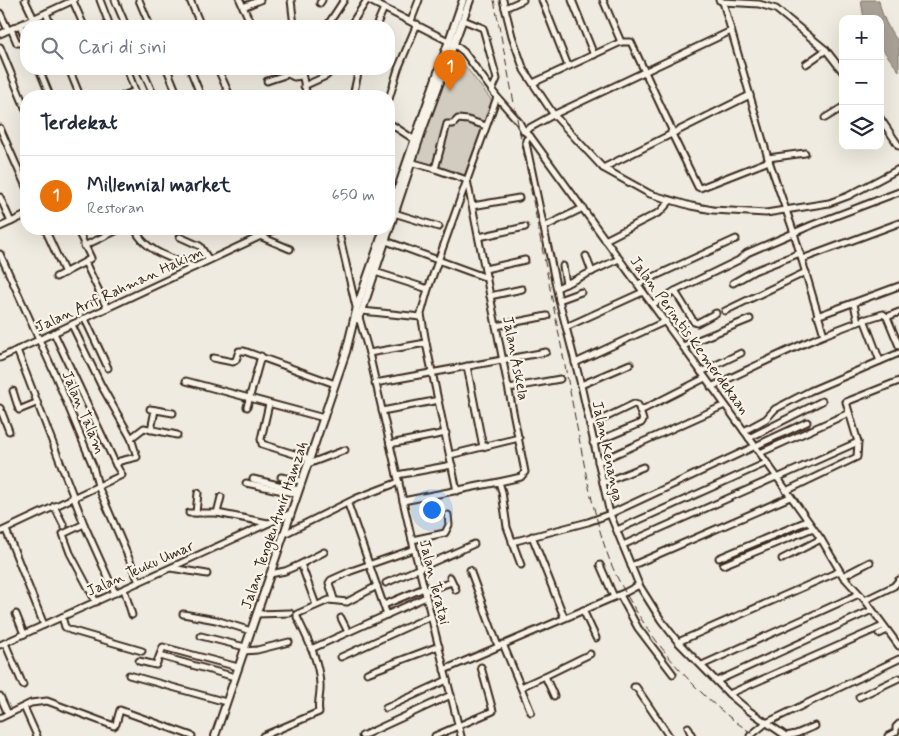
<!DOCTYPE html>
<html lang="id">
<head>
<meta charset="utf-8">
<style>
	body { margin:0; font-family:Mynerve,sans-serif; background:#f6f6f7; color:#1f2937 }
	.controls { position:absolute; right:15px; top:15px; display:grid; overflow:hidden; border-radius:10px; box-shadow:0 5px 20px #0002 }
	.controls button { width:45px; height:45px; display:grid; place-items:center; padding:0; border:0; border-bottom:1px solid #e0e1e3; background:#fff; color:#1f2937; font:25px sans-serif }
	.you { position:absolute; left:431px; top:509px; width:18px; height:18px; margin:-12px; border:4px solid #fff; border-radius:50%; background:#1a73e8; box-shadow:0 0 0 8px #1a73e833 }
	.badge { display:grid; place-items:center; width:32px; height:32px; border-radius:50%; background:#ea580c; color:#fff; font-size:16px; font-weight:700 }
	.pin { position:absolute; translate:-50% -41px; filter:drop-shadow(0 1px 2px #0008) }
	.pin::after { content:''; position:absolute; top:26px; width:18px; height:15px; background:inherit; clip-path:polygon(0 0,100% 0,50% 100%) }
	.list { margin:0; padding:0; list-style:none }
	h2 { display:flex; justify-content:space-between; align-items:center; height:65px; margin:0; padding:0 20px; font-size:21px }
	h2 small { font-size:16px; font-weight:400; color:#747a83 }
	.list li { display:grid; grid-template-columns:32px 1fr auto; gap:15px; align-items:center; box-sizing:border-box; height:80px; padding:0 20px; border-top:1px solid #e0e1e3 }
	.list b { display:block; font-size:19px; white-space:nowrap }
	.list p { margin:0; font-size:16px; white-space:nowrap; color:#747a83 }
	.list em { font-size:16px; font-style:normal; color:#747a83 }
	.icon { flex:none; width:28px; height:28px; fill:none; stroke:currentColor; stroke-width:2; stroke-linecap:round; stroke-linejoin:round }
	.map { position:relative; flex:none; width:899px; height:736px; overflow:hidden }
	.search { position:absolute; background:#fff; box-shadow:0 5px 20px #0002; left:20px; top:20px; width:375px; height:55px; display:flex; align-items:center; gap:12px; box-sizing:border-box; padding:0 18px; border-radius:20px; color:#747a83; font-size:19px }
	.panel { position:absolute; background:#fff; box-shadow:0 5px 20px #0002; left:20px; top:90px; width:375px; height:145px; border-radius:20px }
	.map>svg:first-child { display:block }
	.green { fill:#d1cbc0; stroke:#867a6f }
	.water { fill:#aaa296; stroke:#7e7266 }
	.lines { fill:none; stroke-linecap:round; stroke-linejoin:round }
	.minor-casing { stroke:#3b2a1e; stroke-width:9 }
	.major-casing { stroke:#3b2a1e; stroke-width:10 }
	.minor { stroke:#f7f3e8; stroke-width:5 }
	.major { stroke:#f7f3e8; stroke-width:6 }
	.rail { stroke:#3b2a1e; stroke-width:1; stroke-dasharray:8 4; stroke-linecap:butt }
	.labels { text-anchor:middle; stroke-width:4.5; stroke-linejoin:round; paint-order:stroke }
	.street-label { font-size:15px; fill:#3b2a1e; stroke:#f7f3e8 }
</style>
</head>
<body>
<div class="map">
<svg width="899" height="736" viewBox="0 0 899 736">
	<rect width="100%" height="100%" fill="#efebe0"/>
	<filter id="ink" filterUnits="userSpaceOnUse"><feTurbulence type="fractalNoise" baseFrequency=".02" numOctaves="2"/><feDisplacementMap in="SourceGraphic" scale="10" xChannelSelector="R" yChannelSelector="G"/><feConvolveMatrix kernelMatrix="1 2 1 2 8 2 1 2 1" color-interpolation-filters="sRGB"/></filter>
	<g filter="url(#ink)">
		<path class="green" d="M 455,53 L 492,101 L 464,176 L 414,162 Z"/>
		<path class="water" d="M 861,0 L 879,0 C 881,15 889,31 899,42 L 899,71 L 880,46 L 880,19 L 864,19 Z"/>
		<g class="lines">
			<g class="minor-casing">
				<g id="minor">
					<path d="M 25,0 L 34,19"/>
					<path d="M 100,0 L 110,26"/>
					<path d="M 115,0 L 126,26"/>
					<path d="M 139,0 L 150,26"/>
					<path d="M 190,0 L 201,26"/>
					<path d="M 240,0 L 251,24 L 244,26"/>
					<path d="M 291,0 L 294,26"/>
					<path d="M 368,0 L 454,44 L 464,52 L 497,97 L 519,122 L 524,131 L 530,136 L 755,446 L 821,539 L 843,576 L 865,600 L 899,646"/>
					<path d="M 503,0 L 512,36 L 524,70 L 554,115 L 603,168 L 650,194 L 691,206 L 713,210 L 766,213 L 829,203 L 848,196 L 899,169"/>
					<path d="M 542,0 L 568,66"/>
					<path d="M 572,0 L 594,55"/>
					<path d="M 603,0 L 621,42"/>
					<path d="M 719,0 L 723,2 L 759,4 L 776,9 L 826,50 L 843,72"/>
					<path d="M 73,1 L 84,26"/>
					<path d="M 723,2 L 768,158 L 794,233 L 824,335"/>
					<path d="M 320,3 L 322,0"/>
					<path d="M 243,7 L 260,0"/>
					<path d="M 505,8 L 523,0"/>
					<path d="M 0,13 L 8,30"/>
					<path d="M 46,13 L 51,26"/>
					<path d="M 463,20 L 483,28 L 497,79 L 492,90"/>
					<path d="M 411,21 L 419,0"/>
					<path d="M 20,25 L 26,40"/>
					<path d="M 327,26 L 344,0"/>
					<path d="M 350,26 L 367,0"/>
					<path d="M 376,26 L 384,8"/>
					<path d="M 11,29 L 17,43 L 22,43"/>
					<path d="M 0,34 L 74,0"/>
					<path d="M 0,47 L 26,110"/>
					<path d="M 806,64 L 826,50"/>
					<path d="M 39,69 L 50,96"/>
					<path d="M 69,69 L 80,96"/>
					<path d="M 127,69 L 137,96"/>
					<path d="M 142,69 L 154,96"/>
					<path d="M 167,69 L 178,96"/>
					<path d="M 190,69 L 201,96"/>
					<path d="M 218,69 L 230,96"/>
					<path d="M 301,69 L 307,96"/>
					<path d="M 267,81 L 288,74 L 294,77 L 302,76"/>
					<path d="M 533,83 L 621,42 L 631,42 L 673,132"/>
					<path d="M 304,86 L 326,76 L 329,73 L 328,69"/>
					<path d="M 123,96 L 135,91"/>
					<path d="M 353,96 L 359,69"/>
					<path d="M 389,99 L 398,69 L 417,24"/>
					<path d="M 825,118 L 843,107"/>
					<path d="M 880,118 L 899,146"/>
					<path d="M 389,123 L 415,140"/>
					<path d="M 0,128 L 26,187"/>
					<path d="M 524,131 L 553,115 L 731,31"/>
					<path d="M 671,132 L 698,187 L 700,188 L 769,161"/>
					<path d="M 530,136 L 526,140 L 526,143 L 559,300 L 581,385 L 610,514 L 639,585 L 661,620 L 678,642 L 729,694 L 748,710 L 786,736 L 796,734 L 815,726"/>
					<path d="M 768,158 L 805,153"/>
					<path d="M 410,162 L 435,169 L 467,180 L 428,289 L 421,314 L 426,343 L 457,491"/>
					<path d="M 603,168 L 750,95"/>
					<path d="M 435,169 L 447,124 L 453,124 L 458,119 L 468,120 L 486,126"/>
					<path d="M 0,197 L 11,222"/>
					<path d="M 472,206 L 519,198"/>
					<path d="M 394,213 L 439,227"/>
					<path d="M 0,227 L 26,215"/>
					<path d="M 544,227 L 583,208"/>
					<path d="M 45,229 L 65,273"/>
					<path d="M 135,229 C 145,252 173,259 195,267"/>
					<path d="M 243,229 L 290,249"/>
					<path d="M 338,229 L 355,303 L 369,353 L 412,540 L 461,736"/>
					<path d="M 180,237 L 200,246 L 209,260"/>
					<path d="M 479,237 L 525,227"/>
					<path d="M 605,240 L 660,212 L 670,201"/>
					<path d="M 386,241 L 487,278"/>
					<path d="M 84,246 L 120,229"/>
					<path d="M 0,254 L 57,379 L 93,466 L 98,486 L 139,582"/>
					<path d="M 586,256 L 592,272"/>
					<path d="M 802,259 L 899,223"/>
					<path d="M 85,262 L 107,308"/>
					<path d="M 563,266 L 566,284"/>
					<path d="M 485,269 L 525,260"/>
					<path d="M 375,272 L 428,289"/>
					<path d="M 56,277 L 85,262 L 91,258 L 77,229"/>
					<path d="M 733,283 L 754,271 L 800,253"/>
					<path d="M 638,284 L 736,239"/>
					<path d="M 557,288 L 619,259"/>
					<path d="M 675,291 L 694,322 L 697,323 L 716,313"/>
					<path d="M 490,296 L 522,289"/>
					<path d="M 559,300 L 581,292"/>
					<path d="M 653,304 L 675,291 L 739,260 L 747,253 L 812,225 L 899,192"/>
					<path d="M 854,304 L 858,322"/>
					<path d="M 362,311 L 421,317"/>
					<path d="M 725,311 L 806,272"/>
					<path d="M 817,316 L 899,286"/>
					<path d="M 887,317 L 899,312"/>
					<path d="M 85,319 L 108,368"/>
					<path d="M 864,319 L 880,361"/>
					<path d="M 496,326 L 547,316"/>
					<path d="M 566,327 L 643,292"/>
					<path d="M 54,333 L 116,465"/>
					<path d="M 683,346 L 750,319"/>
					<path d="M 17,350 L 84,524 L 115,593"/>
					<path d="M 369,353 L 426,343"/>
					<path d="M 0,358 L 276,229"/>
					<path d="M 213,358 L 233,362 L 236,360 L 239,351 L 244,351 L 335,384"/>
					<path d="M 575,363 L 666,321"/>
					<path d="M 467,366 L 483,447"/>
					<path d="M 701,372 L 741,353"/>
					<path d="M 186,381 L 324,418"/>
					<path d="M 375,383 L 546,352"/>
					<path d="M 581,385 L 630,364"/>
					<path d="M 711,387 C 767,361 824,331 883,314 L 887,317 L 899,346"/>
					<path d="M 509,388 L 560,379"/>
					<path d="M 13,391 L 19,410 L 36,403"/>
					<path d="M 269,404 L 261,439 L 262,444 L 310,459"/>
					<path d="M 247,407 L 261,356"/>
					<path d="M 0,408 L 9,431"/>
					<path d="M 150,409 L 173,413"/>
					<path d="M 382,411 L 439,400"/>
					<path d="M 640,411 L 705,378"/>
					<path d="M 590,425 L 634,404 L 638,405 L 643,420 L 641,423 L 593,443"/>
					<path d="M 151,430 L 155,410"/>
					<path d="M 744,431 L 766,419 L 775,409 L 810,391 L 899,353"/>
					<path d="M 131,438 L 144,428 L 177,435"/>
					<path d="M 749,438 L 822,401"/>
					<path d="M 390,444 L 446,433"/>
					<path d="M 760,453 L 849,413"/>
					<path d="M 450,455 L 519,438"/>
					<path d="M 598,462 L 725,405"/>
					<path d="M 308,464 L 345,450"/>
					<path d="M 397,475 L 452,465"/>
					<path d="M 281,477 L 302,481"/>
					<path d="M 777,478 L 858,442"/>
					<path d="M 253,479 L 299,490"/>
					<path d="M 499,482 L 502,492 L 507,527 L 521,565"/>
					<path d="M 246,483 L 297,494"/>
					<path d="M 603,483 L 643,467"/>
					<path d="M 786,491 L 857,457 L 858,442 L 846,402 L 899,381"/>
					<path d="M 403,501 L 499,482 L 521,477 L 525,472 L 467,180 L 497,97"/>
					<path d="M 348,504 L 387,615"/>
					<path d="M 54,506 L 64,526"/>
					<path d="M 189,513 L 217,513 L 268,523"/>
					<path d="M 196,513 L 198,493"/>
					<path d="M 217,513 L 221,497"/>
					<path d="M 84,524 L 63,534 L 70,553 L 96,602"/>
					<path d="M 6,530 L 44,625"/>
					<path d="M 617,530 L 766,463"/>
					<path d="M 0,532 L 122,475 L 116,465 L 120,461 L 137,457 L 131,438 L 101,385 L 72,325"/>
					<path d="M 284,534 L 357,498 L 399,482"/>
					<path d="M 532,536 L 564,617"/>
					<path d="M 412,540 L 445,533 L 449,525 L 448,515"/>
					<path d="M 512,542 L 588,522 L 610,514 L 807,422"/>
					<path d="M 623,545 L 776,477"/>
					<path d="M 719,558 L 807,521"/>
					<path d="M 782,559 L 821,539"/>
					<path d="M 301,564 L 324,552"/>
					<path d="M 600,565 L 614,597"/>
					<path d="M 723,565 L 813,528"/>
					<path d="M 631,566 L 790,497"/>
					<path d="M 171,568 L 207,574"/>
					<path d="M 470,570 L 498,646"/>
					<path d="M 270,574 L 285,571 L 301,564 L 316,605"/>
					<path d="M 843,576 L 870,562"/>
					<path d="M 450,577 L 456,590"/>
					<path d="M 386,583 L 474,544"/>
					<path d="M 124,589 L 132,615"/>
					<path d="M 425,591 L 452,582"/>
					<path d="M 620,595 L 638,628 L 673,674"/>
					<path d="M 334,599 L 329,583 L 331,580 L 351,571 L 414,549"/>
					<path d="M 865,600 L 894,586 L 899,580"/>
					<path d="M 384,605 L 424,588"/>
					<path d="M 583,610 L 596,638"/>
					<path d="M 16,614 L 24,634"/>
					<path d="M 183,614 L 216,620 L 251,631"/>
					<path d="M 257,614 L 290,613"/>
					<path d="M 62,617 L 65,627 L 70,630 L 142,651"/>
					<path d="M 341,618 L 348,632"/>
					<path d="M 879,634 L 887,630"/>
					<path d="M 201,636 L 245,647"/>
					<path d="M 678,642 L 840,571"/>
					<path d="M 5,643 L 23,685"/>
					<path d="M 503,644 L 531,712"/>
					<path d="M 0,645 L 291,513"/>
					<path d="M 311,649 L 426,597"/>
					<path d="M 244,651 L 257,650 L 289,642"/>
					<path d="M 160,656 L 235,677"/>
					<path d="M 341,657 L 431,616"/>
					<path d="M 139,661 L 156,665 L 163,647 L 238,667"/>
					<path d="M 702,665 L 859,594"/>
					<path d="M 444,670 L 626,592 L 639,585"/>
					<path d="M 367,673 L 439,646"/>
					<path d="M 129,675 L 226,702"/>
					<path d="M 717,681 L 872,610"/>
					<path d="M 521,687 L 545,676"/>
					<path d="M 634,687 L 636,687 L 669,736"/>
					<path d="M 729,694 L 883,626"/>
					<path d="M 0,696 L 8,714"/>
					<path d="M 554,696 L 545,676 L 590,654"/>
					<path d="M 859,697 L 899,678"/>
					<path d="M 24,707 L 37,736"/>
					<path d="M 386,708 L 447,680"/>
					<path d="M 0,718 L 31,703 L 47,701 L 114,726 L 116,724 L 120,710 L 192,736"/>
					<path d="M 688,727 L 692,736"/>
					<path d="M 263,736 L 319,712 C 317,702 321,694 320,684 C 319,660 307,638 297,617 L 297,614 L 329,600 L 347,602 L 377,586"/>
					<path d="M 362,736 L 451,695"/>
					<path d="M 435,736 L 493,711 L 481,667"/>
					<path d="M 750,736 L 766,723 L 899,659"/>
					<path d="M 888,736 L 896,732 L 896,727 L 899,724"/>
				</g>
			</g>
			<g class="major-casing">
				<g id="major">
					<path d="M 389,214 L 463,0"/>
					<path d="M 357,319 L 362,311 L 422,131 L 470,0"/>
					<path d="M 215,736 L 346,352 L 357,307 L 384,229"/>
				</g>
			</g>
			<use href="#minor" class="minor"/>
			<use href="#major" class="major"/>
			<path class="rail" d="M 494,0 L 587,479 C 595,512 602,546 617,577 C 649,640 697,698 756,736"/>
		</g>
	</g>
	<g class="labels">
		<g class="street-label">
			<text transform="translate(119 289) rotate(-25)" y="5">Jalan Arif Rahman Hakim</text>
			<text transform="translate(690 335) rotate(54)" y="5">Jalan Perintis Kemerdekaan</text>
			<text transform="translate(516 358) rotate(79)" y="5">Jalan Askela</text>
			<text transform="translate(84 412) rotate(67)" y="5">Jalan Talam</text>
			<text transform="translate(608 451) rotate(78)" y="5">Jalan Kenanga</text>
			<text transform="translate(274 525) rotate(-71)" y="5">Jalan Tengku Amir Hamzah</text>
			<text transform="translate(140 568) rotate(-24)" y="5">Jalan Teuku Umar</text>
			<text transform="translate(435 582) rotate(76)" y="5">Jalan Teratai</text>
		</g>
	</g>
</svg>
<div class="controls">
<button>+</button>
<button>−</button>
<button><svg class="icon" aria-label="layers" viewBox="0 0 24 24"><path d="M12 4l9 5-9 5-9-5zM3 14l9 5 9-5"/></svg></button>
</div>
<div class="you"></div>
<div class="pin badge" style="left:450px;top:91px;background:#e8710a">1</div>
<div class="search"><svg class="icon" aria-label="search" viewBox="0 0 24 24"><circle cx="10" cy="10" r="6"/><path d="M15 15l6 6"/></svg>Cari di sini</div>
<section class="panel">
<h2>Terdekat<small></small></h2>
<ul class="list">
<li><span class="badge" style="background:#e8710a">1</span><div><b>Millennial market</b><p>Restoran</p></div><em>650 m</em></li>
</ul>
</section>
</div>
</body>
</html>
